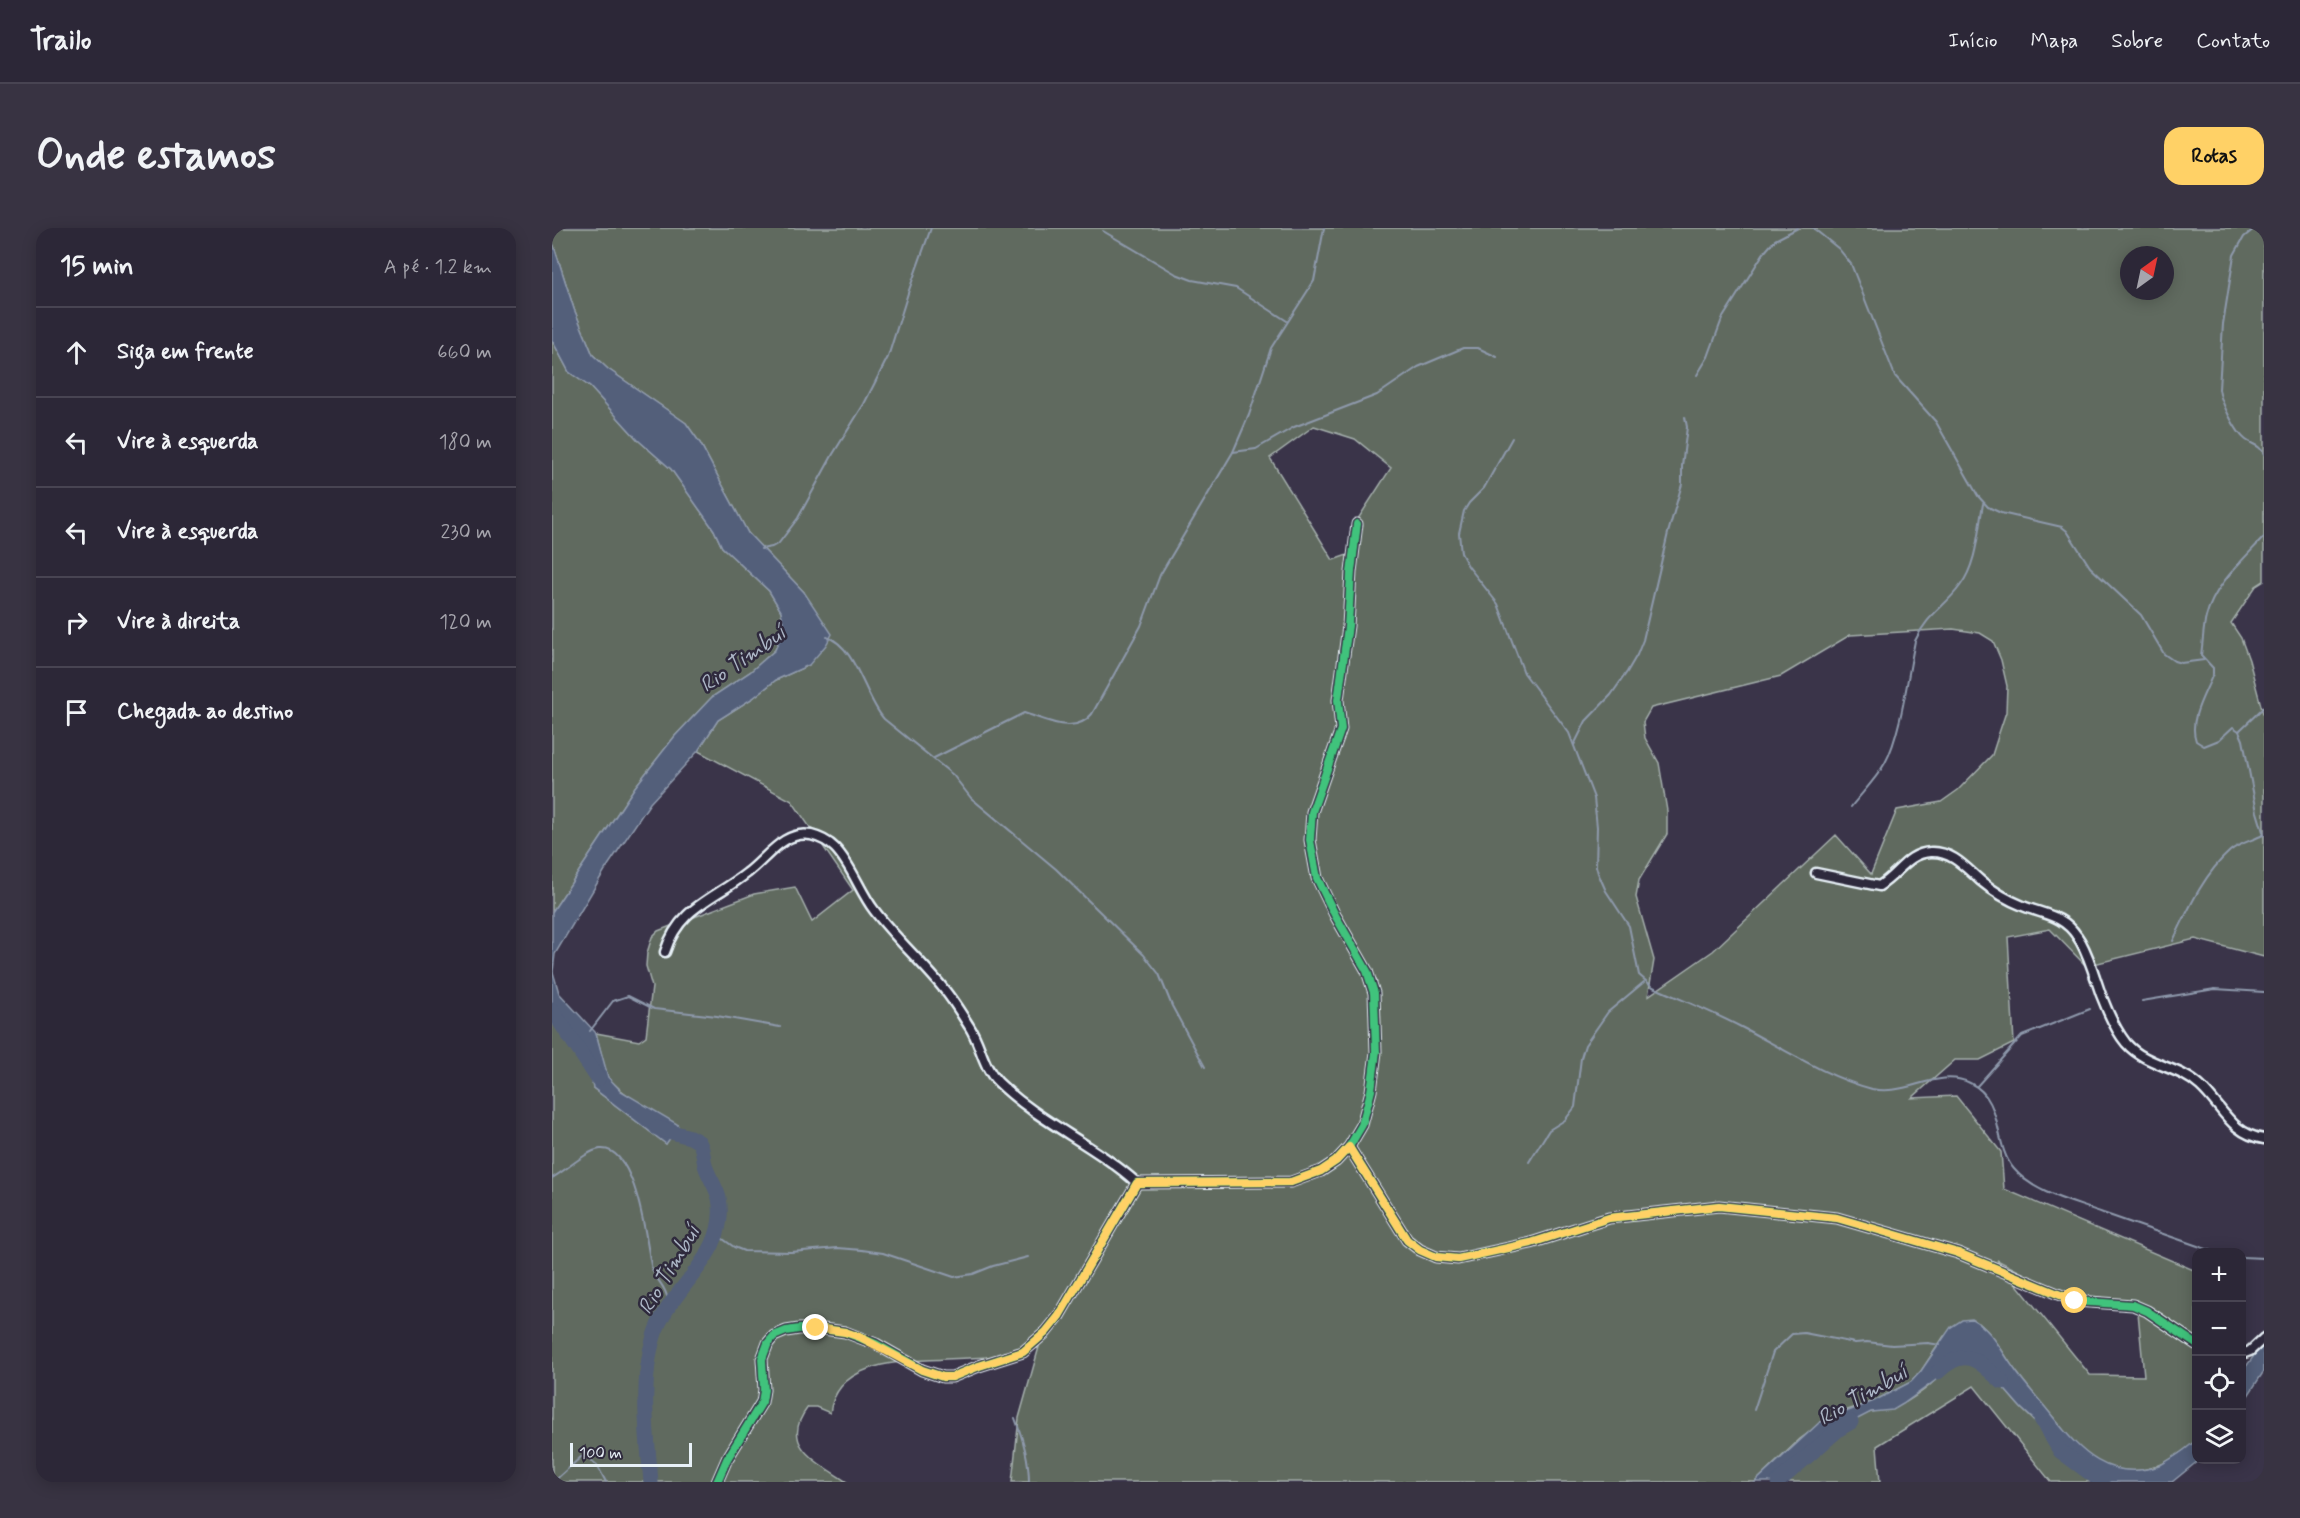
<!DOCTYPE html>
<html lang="pt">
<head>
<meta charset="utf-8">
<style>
	body { margin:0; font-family:Mynerve,sans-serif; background:#383342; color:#f1f3f6 }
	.controls { position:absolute; right:18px; bottom:18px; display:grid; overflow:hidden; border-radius:12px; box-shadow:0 3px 15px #0003 }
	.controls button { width:54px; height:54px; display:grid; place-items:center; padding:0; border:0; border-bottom:2px solid #484452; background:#2c2737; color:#f1f3f6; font:30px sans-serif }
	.compass { position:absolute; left:1568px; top:18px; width:54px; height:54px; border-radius:50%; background:#2c2737; box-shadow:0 3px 15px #0003; rotate:33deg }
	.scale { position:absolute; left:18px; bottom:15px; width:122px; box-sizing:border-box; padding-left:6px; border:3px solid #e8f1f8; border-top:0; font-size:16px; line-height:21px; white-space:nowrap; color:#e8f1f8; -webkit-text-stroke:4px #2f2a3d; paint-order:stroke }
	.stop { position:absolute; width:18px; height:18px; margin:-14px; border:4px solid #ffd166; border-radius:50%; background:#fff }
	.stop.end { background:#ffd166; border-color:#fff; box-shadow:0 2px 6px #0008 }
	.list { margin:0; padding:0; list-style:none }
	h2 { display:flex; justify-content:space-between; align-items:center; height:78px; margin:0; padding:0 24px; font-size:26px }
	h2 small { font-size:20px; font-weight:400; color:#a6a5ad }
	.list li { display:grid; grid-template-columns:39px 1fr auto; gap:18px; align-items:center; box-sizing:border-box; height:90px; padding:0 24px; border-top:2px solid #484452 }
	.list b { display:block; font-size:22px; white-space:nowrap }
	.list em { font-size:20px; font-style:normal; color:#a6a5ad }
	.icon { flex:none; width:33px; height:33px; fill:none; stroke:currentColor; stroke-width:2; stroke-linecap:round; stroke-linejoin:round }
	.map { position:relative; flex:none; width:1712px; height:1254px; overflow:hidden; border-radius:18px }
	header { display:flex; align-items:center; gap:36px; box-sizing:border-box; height:84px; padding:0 30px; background:#2c2737; border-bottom:2px solid #484452 }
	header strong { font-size:28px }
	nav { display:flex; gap:33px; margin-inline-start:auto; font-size:21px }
	.intro { display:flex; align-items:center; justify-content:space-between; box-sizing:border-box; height:144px; padding:0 36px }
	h1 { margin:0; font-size:42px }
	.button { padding:15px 27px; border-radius:18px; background:#ffd166; color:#111; font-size:21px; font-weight:700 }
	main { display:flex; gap:36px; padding:0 36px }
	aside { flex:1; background:#2c2737; border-radius:18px; box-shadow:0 3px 15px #0003 }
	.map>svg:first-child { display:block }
	.green { fill:#606b5f; stroke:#a4aeac; stroke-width:1.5; fill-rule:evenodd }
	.water { fill:#525e7a; stroke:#8e99ac; stroke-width:1.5 }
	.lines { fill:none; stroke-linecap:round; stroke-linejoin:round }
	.stream { stroke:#8e99ac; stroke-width:2 }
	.river { stroke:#525e7a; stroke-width:15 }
	.street-casing { stroke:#e8f1f8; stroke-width:13 }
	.street { stroke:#2f2a3d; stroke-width:8 }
	.cycleway-casing { stroke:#2f2a3d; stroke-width:11 }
	.cycleway { stroke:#40c37c; stroke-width:8 }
	.route { stroke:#ffd166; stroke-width:8 }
	.labels { text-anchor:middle; stroke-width:5; stroke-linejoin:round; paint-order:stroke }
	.water-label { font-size:22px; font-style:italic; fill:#acb6c6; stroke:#2f2a3d }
</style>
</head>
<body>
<header>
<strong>Trailo</strong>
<nav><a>Início</a><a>Mapa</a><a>Sobre</a><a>Contato</a></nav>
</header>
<div class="intro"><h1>Onde estamos</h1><a class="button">Rotas</a></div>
<main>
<aside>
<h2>15 min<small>A pé · 1.2 km</small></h2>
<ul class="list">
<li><svg class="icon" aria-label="ahead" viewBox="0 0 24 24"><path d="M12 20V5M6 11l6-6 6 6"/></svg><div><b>Siga em frente</b></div><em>660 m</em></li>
<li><svg class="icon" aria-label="left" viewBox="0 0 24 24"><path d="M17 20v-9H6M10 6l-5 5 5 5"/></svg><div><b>Vire à esquerda</b></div><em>180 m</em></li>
<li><svg class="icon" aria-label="left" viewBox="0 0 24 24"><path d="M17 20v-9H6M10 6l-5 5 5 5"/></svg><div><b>Vire à esquerda</b></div><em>230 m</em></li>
<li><svg class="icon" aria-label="right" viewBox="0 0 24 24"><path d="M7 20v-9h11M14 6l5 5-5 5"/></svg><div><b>Vire à direita</b></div><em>120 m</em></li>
<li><svg class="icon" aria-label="arrive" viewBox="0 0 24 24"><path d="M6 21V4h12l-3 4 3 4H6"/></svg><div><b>Chegada ao destino</b></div></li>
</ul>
</aside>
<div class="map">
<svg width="1712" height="1254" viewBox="0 0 1712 1254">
	<rect width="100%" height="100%" fill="#3a3449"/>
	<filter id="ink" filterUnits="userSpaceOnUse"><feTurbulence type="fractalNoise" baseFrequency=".0167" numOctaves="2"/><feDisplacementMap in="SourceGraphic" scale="12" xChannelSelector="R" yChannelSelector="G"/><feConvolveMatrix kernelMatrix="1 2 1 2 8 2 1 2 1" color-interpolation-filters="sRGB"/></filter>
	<g filter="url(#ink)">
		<g class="green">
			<path d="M 0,0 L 1712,0 L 1712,353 L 1704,358 L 1679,395 L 1689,410 L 1697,432 L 1712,489 L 1712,729 L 1643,711 L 1534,738 L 1498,701 L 1456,709 L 1462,815 L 1428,832 L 1403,832 L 1360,870 L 1404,868 L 1449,924 L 1452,961 L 1644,1043 L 1644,1212 C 1607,1248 1565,1254 1526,1221 C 1517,1211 1510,1199 1501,1189 C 1487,1172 1473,1156 1460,1138 C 1450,1122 1442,1108 1427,1095 L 1392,1108 L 1369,1143 L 1359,1154 L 1322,1173 L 1281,1187 L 1248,1211 L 1203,1254 L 460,1254 L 467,1190 L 487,1119 L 468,1127 C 443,1129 418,1130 393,1131 C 352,1134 285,1131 278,1185 L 264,1179 L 256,1179 C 226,1218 266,1234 295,1254 L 0,1254 L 0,793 C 21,813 39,830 41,860 L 114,916 L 120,906 L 125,905 L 69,862 L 55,849 L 44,805 L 87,813 L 94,808 L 100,759 L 94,738 L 95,725 L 100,709 L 106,703 L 202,666 L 243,659 L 260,694 L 301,662 L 240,573 L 146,523 L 166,492 L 201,470 L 224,452 L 257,437 L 252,364 L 196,305 L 148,215 L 134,195 L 56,141 L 41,127 L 22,81 L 0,12 ZM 1577,27 L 1613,27 L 1613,63 L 1577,63 ZM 762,198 L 803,211 L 839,240 L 804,294 L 804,324 L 781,332 L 718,230 ZM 1401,401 L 1428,405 L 1441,413 L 1449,432 L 1455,458 L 1454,484 L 1448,502 L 1440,527 L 1406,562 L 1389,574 L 1345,582 L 1319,646 L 1284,607 L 1161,723 L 1096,768 L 1102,732 L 1084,669 L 1087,652 L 1115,606 L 1115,583 L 1107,535 L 1093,510 L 1091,494 L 1099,480 L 1229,448 L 1298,407 ZM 1445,1032 L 1507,1064 L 1585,1074 L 1592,1148 L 1538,1147 Z"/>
			<path d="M 0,112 L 17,144 L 38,159 L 86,212 L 119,241 L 162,302 L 170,319 L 217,363 L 229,383 L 232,400 L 223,422 L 198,444 L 160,469 L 123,508 L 83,559 L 0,684 Z"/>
			<path d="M 1414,1126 C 1439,1138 1451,1162 1470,1181 C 1496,1207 1517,1222 1539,1254 L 1499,1254 L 1422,1158 L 1325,1218 L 1328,1254 L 1228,1254 C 1252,1228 1283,1195 1319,1184 C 1330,1181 1342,1182 1354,1174 C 1364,1168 1375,1161 1383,1152 C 1394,1142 1398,1130 1414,1126 Z"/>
		</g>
		<g class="water">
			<path d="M 0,12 L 22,81 L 41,127 L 56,141 L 134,195 L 148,215 L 196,305 L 252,364 L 280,406 L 274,417 L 257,437 L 224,452 L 201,470 L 166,492 L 146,523 L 98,575 L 53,642 L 3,726 L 1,744 L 7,765 L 44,805 L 56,849 L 69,863 L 125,896 L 129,905 L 121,906 L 114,916 L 41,860 C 39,831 21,812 0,793 L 0,684 L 83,559 L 123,508 L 160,469 L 198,444 L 223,422 L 232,400 L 229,383 L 217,363 L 170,319 L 162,302 L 119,241 L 86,212 L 38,159 L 17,144 L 0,112 Z"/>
			<path d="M 1420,1091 C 1440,1102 1448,1121 1461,1139 C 1473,1157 1488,1172 1501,1189 C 1529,1224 1557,1254 1607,1238 C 1620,1230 1633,1223 1644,1212 L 1644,1232 L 1647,1232 L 1620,1254 L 1539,1254 L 1513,1220 L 1469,1180 L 1434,1140 L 1414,1126 L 1400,1132 L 1384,1152 L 1351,1176 L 1341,1182 L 1319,1184 L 1292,1198 L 1257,1223 L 1228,1254 L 1203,1254 L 1268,1194 L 1322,1173 L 1359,1154 L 1369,1143 L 1399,1099 L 1410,1092 Z"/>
			<path d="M 1712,1114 L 1712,1143 L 1690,1177 L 1690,1144 Z"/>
		</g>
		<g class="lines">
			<g class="stream">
				<path d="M 1261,0 L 1287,21 L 1299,36 L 1343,148 L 1384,194 L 1426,268 L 1436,279 L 1449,285 L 1510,299 L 1515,303 L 1538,339 L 1589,387 L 1612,426 L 1622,433 L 1629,435 L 1652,432"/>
				<path d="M 1703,0 L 1692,9 L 1682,27 L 1671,96 L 1667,161 C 1668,172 1684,205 1694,212 C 1701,217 1708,217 1712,226"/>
				<path d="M 551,3 L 624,46 L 640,52 L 684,60 L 735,93"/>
				<path d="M 1145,147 L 1156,129 L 1170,91 L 1211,26 L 1223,12 L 1246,0"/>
				<path d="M 960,210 L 932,260 L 917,275 L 912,283 L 907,305 L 909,325 L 916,338 L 946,376 L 972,445 L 1017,505 L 1042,570 L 1045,599 L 1044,638 L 1046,645 L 1054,663 L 1077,698 L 1087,747 L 1101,759 C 1132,773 1163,785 1193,801 C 1233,822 1275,849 1320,861 C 1353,869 1387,839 1418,855 C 1453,872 1440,915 1462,941 C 1483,966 1522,974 1551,985 C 1588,998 1626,1011 1663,1024"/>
				<path d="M 681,224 L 704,221 L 742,199 L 825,167 L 866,139 L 911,120 L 926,120 L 945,129"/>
				<path d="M 1712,309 C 1691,332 1662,357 1654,389 C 1651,401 1651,414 1649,427 L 1661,440 L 1661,446 C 1653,466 1636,492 1644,513 L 1652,518 L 1667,512 L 1681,499 L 1687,503 L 1691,512 L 1705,584 L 1712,607"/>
				<path d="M 209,321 L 220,319 L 227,315 L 246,290 L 281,226 L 312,176 L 336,129 L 356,65 L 379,0"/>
				<path d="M 275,409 C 304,418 313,470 332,491 L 401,547 L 419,570 L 504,641 L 592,727 L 607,746 L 620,778 L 653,839"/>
				<path d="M 1687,503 L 1712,479"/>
				<path d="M 1022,517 L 1034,493 L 1059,467 L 1075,444 L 1085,427 L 1091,412 L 1116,305 L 1130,256 L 1130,238 L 1135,199 L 1133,189"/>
				<path d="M 382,530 L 472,485 C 493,491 522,508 540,486 L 589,398 L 608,347 L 681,224 L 697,187 L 719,120 L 762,53 L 772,0"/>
				<path d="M 1299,579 C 1310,565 1324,551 1333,535 C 1349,506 1356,446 1363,413 C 1375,386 1393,379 1408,358 C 1425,336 1426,302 1431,276"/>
				<path d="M 1621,713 C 1636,682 1651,647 1678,623 C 1686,616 1701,612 1711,607"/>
				<path d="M 1590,773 L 1663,761 L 1712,764"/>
				<path d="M 38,803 L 61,773 L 76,768 L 102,781 L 165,788 L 228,799"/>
				<path d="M 1425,858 L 1470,808 L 1538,781"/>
				<path d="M 977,934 L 997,902 L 1013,892 L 1023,879 L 1029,830 L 1033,817 L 1056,784 L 1092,754"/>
				<path d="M 0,950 C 13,943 34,923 48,921 C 84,917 94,1012 99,1037 C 100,1046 108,1053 112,1061 C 115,1066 116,1073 118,1078"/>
				<path d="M 164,1006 L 182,1019 L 192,1023 L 239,1024 L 286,1020 L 310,1022 L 331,1025 L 402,1049 L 421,1046 L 441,1038 L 476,1029"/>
				<path d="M 1690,1029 L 1712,1030"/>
				<path d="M 1202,1182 L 1221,1124 L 1240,1106 L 1252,1105 L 1303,1115 L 1315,1114 L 1340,1117 L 1376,1115 L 1388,1117"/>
				<path d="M 463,1190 C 471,1212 477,1231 477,1254"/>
				<path d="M 1,1254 L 29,1229 L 34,1228 L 45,1237 L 54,1254"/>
			</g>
			<g class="river">
				<path d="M 0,782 L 46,851"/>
				<path d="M 1386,1144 C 1414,1117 1426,1133 1450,1154"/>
				<path d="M 1489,1191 L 1508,1223 L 1550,1254"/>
				<path d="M 99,1254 C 95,1207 88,1154 102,1108 C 117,1059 178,1028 167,970 C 164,959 158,951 154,940 C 151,932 152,922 147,914 L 138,909 L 105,900"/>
				<path d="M 1226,1254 L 1287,1201 L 1299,1194"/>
			</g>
			<g class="street-casing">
				<g id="street">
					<path d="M 1264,645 L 1327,658 C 1346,647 1355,625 1379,624 C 1400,623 1414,640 1429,653 C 1441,663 1456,672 1471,678 C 1493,687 1511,687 1525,708 C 1534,720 1538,735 1543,749 C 1549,769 1561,799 1574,815 C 1594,838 1627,838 1648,858 C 1670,878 1679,906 1712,911"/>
					<path d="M 113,724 C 127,679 161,672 195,645 C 215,630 232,602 259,607 C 267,609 277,614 283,620 C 299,636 308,664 322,682 C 343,710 369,733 391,760 C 401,772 409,785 417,798 C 429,816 430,838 446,854 C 488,895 542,916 585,955"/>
					<path d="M 797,919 L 855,1012 L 868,1022 L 884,1029 L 906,1031 L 979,1015 L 1057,990 L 1167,978 L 1285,990 L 1406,1025 L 1523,1073 L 1581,1077 L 1595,1083 L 1644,1116"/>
					<path d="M 1690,1126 L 1698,1123 L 1712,1110"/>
					<path d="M 165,1254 L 175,1231 L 210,1174 L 212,1162 L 210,1131 L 216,1115 L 222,1108 L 234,1103 L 247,1101 L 264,1100 L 293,1104 L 324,1116 L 370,1142 L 391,1149 L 400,1149 L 427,1138 L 471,1124 L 494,1104 L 507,1088 L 585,955 L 739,954 L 769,943 L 784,933 L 797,919 L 810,897 L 819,863 L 824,824 L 822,765 L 815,743 L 783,687 L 765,650 L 758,612 L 760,584 L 789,501 L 786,472 L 796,398 L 799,344 L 805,296"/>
				</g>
			</g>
			<use href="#street" class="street"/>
			<g class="cycleway-casing">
				<g id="cycleway">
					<path d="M 797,919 L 855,1012 L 868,1022 L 884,1029 L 906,1031 L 979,1015 L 1057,990 L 1167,978 L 1285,990 L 1406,1025 L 1523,1073 L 1581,1077 L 1595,1083 L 1644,1116"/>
					<path d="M 165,1254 L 175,1231 L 210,1174 L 212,1162 L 210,1131 L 216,1115 L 222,1108 L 234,1103 L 247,1101 L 264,1100 L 293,1104 L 324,1116 L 370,1142 L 391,1149 L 400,1149 L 427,1138 L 471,1124 L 494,1104 L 507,1088 L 585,955 L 739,954 L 769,943 L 784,933 L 797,919 L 810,897 L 819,863 L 824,824 L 822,765 L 815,743 L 783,687 L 765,650 L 758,612 L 760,584 L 789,501 L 786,472 L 796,398 L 799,344 L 805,296"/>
				</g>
			</g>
			<use href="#cycleway" class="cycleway"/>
		</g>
	</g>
	<g class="lines" filter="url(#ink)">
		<path class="route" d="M 264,1100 L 293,1104 L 308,1109 L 370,1142 L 391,1149 L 400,1149 L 427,1138 L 471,1124 L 494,1104 L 507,1088 L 585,955 L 739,954 L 769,943 L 784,933 L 797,919 L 855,1012 L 868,1022 L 884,1029 L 906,1031 L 979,1015 L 1057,990 L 1167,978 L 1285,990 L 1406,1025 L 1523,1073"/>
	</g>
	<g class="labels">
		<g class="water-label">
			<text transform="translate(190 430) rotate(-35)" y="8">Rio Timbuí</text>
			<text transform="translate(116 1041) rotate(-59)" y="8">Rio Timbuí</text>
			<text transform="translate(1310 1166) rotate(-30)" y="8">Rio Timbuí</text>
		</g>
	</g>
</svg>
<div class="controls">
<button>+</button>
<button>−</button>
<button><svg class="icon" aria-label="locate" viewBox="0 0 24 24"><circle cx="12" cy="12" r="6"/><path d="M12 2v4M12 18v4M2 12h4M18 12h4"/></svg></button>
<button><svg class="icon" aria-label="layers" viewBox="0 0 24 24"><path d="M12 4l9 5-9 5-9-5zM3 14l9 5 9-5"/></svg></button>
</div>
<svg class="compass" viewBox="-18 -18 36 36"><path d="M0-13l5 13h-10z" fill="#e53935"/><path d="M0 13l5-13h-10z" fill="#a6a5ad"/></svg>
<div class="scale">100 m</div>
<div class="stop" style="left:1523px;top:1073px"></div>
<div class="stop end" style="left:264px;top:1100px"></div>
</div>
</main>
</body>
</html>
